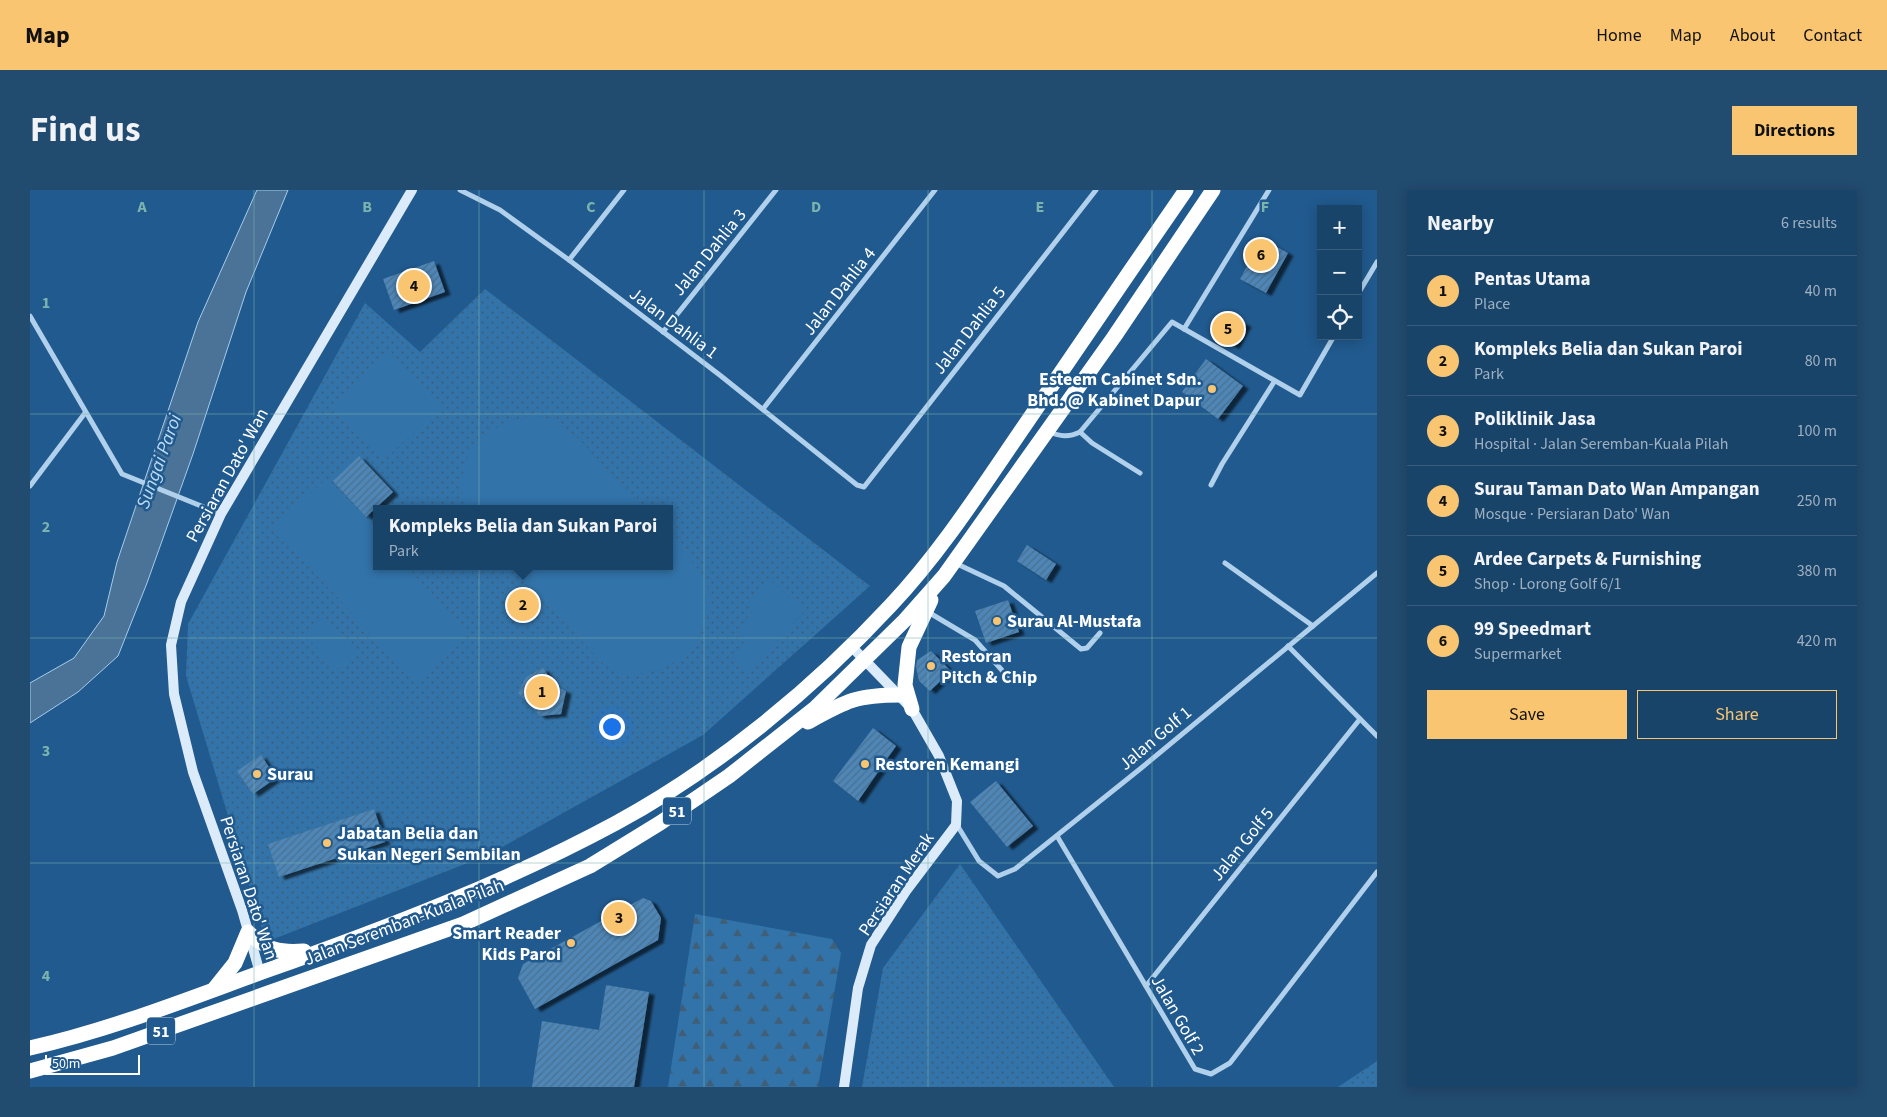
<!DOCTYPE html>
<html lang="en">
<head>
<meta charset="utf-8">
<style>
	body { margin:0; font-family:"Source Sans 3",sans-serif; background:#224b70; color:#f1f3f6 }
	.controls { position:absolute; right:15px; top:15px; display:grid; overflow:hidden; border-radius:0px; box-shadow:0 2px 12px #0003 }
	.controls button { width:45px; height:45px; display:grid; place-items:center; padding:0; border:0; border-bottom:1px solid #375c7e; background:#19446a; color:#f1f3f6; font:25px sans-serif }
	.scale { position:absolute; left:15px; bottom:12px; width:95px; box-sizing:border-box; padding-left:5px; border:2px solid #fff; border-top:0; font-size:14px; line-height:18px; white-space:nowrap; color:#fff; -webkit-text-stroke:4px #215a8e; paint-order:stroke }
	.you { position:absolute; left:581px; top:536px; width:18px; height:18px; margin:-12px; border:4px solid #fff; border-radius:50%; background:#1a73e8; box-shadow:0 0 0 8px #1a73e833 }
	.badge { display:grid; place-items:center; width:32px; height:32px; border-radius:50%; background:#f9c571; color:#111; font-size:16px; font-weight:700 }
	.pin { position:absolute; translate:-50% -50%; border:2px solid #fff; box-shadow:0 1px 5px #0006 }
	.popup { position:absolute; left:343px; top:315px; width:300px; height:65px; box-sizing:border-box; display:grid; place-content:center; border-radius:0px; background:#19446a; filter:drop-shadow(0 1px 4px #0005); font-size:16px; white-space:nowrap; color:#9fb0c1 }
	.popup b { font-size:19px; color:#f1f3f6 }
	.popup::after { content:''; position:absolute; left:50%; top:100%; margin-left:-10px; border:10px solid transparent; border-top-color:#19446a }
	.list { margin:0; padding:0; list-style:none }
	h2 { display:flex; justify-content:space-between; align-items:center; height:65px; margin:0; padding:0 20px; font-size:21px }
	h2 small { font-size:16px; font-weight:400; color:#9fb0c1 }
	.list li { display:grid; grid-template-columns:32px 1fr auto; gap:15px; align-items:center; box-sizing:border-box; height:70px; padding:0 20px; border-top:1px solid #375c7e }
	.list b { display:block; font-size:19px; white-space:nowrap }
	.list p { margin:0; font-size:16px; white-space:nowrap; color:#9fb0c1 }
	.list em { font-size:16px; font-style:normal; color:#9fb0c1 }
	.actions { display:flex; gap:10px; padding:15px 20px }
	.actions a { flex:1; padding:11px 0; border:1px solid #f9c571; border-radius:0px; text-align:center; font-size:18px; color:#f9c571 }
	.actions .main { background:#f9c571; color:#111 }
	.icon { flex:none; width:28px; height:28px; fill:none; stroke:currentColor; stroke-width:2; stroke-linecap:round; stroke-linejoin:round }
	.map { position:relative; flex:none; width:1347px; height:897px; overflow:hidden; border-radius:0px }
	header { display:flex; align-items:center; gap:30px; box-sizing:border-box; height:70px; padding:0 25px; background:#f9c571; color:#111 }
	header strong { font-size:24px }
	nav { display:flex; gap:28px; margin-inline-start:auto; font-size:18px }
	.intro { display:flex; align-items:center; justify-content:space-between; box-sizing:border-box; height:120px; padding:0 30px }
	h1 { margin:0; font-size:35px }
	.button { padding:12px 22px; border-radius:0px; background:#f9c571; color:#111; font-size:18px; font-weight:700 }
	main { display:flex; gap:30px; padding:0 30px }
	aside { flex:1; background:#19446a; border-radius:0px; box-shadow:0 2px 12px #0003 }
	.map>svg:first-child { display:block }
	.grass { fill:url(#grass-dots); fill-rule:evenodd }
	.forest { fill:url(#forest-firs) }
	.garden { fill:#3273a9 }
	.water { fill:#4a7397; stroke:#a4cced }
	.building { fill:url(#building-hatch); filter:url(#shadow) }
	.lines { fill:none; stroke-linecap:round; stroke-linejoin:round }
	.street { stroke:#b0d0ec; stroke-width:5 }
	.secondary { stroke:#dcebf9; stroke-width:10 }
	.highway { stroke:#fff; stroke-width:15 }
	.grid { fill:none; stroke:#7bb4af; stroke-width:1; stroke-opacity:0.55 }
	.poi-dot { fill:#f9c571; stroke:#215a8e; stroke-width:2 }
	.labels { text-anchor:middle; stroke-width:5; stroke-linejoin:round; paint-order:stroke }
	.shield { fill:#215a8e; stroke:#bccedd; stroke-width:1 }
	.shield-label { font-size:16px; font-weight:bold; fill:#fff }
	.street-label { font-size:18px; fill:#fff; stroke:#215a8e }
	.poi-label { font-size:18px; font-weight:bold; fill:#fff; stroke:#215a8e; text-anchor:start }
	.water-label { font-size:19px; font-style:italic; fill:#bcdaf3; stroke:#215a8e }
	.grid-label { font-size:16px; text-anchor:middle; font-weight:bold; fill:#7bb4af; stroke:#215a8e; stroke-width:5; stroke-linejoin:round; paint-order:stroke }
</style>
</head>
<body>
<header>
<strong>Map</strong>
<nav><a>Home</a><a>Map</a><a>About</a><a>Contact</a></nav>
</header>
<div class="intro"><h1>Find us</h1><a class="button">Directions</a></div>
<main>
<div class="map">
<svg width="1347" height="897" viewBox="0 0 1347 897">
	<defs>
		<pattern id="grass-dots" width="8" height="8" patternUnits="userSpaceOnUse" patternTransform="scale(1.25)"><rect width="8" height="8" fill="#3273a9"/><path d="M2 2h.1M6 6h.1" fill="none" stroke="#405e76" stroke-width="1.8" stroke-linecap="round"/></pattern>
		<pattern id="forest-firs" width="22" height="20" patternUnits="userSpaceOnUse" patternTransform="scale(1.25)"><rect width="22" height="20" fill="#3273a9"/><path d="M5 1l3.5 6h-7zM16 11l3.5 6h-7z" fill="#405e76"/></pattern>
		<pattern id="building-hatch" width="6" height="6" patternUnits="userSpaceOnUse" patternTransform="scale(1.25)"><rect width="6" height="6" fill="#4e86b7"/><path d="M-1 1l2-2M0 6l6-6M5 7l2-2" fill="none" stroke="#4d6f8c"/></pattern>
		<filter id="shadow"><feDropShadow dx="5.5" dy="3" stdDeviation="1" flood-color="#0009"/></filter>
	</defs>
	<rect width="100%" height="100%" fill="#215a8e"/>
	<g class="grass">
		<path d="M 455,99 L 840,396 L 673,545 L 458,665 L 236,752 L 156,486 L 158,434 L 335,113 L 390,162 ZM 347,319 L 639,319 L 639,376 L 347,376 Z"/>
		<path d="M 930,674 L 1084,897 L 832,897 L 853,778 Z"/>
		<path d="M 1347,871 L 1347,897 L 1308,897 Z"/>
	</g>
	<path class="forest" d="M 665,724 L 802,749 L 811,763 L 788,897 L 638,897 Z"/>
	<g class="garden">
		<path d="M 360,161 L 411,217 L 354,270 L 303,214 Z"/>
		<path d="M 503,226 L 523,229 L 548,248 L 613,319 L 434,319 L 431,291 L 437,268 L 453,246 L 478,231 Z"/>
		<path d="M 295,290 L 347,345 L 347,376 L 376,376 L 439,443 L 387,492 L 243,339 Z"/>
		<path d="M 639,347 C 650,359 672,379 677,395 C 688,438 655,477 614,483 C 605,484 593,485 584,481 C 579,478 574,473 569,470 L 483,376 L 639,376 Z"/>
		<path d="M 738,388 L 774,421 L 719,482 L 702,466 L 716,450 L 706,441 L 726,418 L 718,411 Z"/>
		<path d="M 292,428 L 325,462 L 307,479 L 275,445 Z"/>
	</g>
	<path class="water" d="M 227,0 L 258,0 L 216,102 L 163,264 L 117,393 L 88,466 L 48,502 L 0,533 L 0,493 L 44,468 L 74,426 L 87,372 L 168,132 Z"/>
	<g class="building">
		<path d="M 1232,49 L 1258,63 L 1236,103 L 1210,89 Z"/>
		<path d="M 404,71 L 415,102 L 364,120 L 353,89 Z"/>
		<path d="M 1193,122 L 1216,134 L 1204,156 L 1181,144 Z"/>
		<path d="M 1176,169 L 1213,196 L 1188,229 L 1152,202 Z"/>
		<path d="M 329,266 L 363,302 L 336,327 L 303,291 Z"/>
		<path d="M 997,355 L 1026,374 L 1016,390 L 987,371 Z"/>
		<path d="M 978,410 L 989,442 L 956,453 L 945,421 Z"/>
		<path d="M 901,461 L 921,481 L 900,501 L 889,491 L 886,477 L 887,470 Z"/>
		<path d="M 513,478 L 525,496 L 536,501 L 531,524 L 510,526 L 488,503 L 496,487 Z"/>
		<path d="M 843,538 L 866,556 L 828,611 L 803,591 Z"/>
		<path d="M 231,565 L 246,588 L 223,604 L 207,581 Z"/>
		<path d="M 966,591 L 1003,636 L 977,657 L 940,612 Z"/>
		<path d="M 344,619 L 355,652 L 249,687 L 238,654 Z"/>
		<path d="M 613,708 L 621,711 L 631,728 L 628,750 L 505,819 L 488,788 L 493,774 Z"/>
		<path d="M 576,795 L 619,802 L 604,897 L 502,897 L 512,831 L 569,840 Z"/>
	</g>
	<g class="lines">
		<g class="street">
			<path d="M 430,0 L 470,20 L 539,70 L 691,186 L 827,295 L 834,297 L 1066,0"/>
			<path d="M 539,70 L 594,0"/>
			<path d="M 1328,104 L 1347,72"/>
			<path d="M 0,126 L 92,284 L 191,324"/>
			<path d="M 1154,139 L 1239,0"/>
			<path d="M 633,142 L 746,0"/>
			<path d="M 733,219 L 905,0"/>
			<path d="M 1018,242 C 1030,246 1038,248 1050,242 L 1142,132 L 1270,205 L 1304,146"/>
			<path d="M 1050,242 L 1062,253 L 1110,283"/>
			<path d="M 1181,295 L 1192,274 L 1244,192"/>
			<path d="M 0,296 L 55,223"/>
			<path d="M 925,373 L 974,396 L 1051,459 L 1057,458 L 1070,443"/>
			<path d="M 1195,373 L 1283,436"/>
			<path d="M 898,422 L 945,450 L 978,487"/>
			<path d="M 1258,456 L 1347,546"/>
			<path d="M 927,635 L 949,671 L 968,686 L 985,679 L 1110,579 L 1347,383"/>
			<path d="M 1027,646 L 1165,879 L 1181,884 L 1200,873 L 1347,682"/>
			<path d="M 1116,796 L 1330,529"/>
		</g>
		<g class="secondary">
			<path d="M 230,783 L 212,720 L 163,582 L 144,504 L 141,455 L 151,412 L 191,324 L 382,0"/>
			<path d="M 814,897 L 828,798 L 841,755 L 876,701 L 926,635 L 927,611 L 909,566 L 882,519 L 820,455"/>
		</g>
		<g class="highway">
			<path d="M 882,519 L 875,495 L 879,457 L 901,410"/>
			<path d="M 778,532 C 816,511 826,505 870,505"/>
			<path d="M 185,798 L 205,773 L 218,742 C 236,760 250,763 274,761"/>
			<path d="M 0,858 C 80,840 158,809 235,781 C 354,739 475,693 586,633 C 686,579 784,498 861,415 C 912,361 953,296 995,235 C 1048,157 1102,78 1156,0"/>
			<path d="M 0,881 L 83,858 L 433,734 L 560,676 L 630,633 L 699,586 L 784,519 L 875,430 L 914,386 L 1084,147 L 1183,0"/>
		</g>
	</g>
	<path class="grid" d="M 224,0 L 224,897M 449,0 L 449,897M 674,0 L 674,897M 898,0 L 898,897M 1122,0 L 1122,897M 0,224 L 1347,224M 0,448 L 1347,448M 0,673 L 1347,673"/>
	<g class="poi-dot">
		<circle cx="1182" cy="199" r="5"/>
		<circle cx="967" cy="431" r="5"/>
		<circle cx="901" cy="476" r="5"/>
		<circle cx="835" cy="574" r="5"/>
		<circle cx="227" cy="584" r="5"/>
		<circle cx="297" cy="653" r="5"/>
		<circle cx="541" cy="753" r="5"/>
	</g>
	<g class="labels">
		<g class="shield">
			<rect x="633" y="607.5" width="28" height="27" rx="4"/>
			<rect x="117" y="827.5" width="28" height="27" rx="4"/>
		</g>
		<g class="shield-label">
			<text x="647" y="627">51</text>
			<text x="131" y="847">51</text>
		</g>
		<g class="street-label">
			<text transform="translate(679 62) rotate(-51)" y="6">Jalan Dahlia 3</text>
			<text transform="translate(809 101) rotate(-52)" y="6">Jalan Dahlia 4</text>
			<text transform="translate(644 133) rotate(37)" y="6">Jalan Dahlia 1</text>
			<text transform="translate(939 140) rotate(-52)" y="6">Jalan Dahlia 5</text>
			<text transform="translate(197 285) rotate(-61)" y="6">Persiaran Dato' Wan</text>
			<text transform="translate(1125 548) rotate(-40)" y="6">Jalan Golf 1</text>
			<text transform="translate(1212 654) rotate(-51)" y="6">Jalan Golf 5</text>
			<text transform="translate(866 694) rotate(-56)" y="6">Persiaran Merak</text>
			<text transform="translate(219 698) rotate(72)" y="6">Persiaran Dato' Wan</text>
			<text transform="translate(374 732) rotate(-21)" y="6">Jalan Seremban-Kuala Pilah</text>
			<text transform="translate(1148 825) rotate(60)" y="6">Jalan Golf 2</text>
		</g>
		<g class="poi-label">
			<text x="1172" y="195" text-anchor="end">Esteem Cabinet Sdn.<tspan x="1172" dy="21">Bhd. @ Kabinet Dapur</tspan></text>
			<text x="977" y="437">Surau Al-Mustafa</text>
			<text x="911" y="472">Restoran<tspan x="911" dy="21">Pitch &amp; Chip</tspan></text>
			<text x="845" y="580">Restoren Kemangi</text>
			<text x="237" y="590">Surau</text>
			<text x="307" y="649">Jabatan Belia dan<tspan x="307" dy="21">Sukan Negeri Sembilan</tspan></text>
			<text x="531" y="749" text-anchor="end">Smart Reader<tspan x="531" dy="21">Kids Paroi</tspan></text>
		</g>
		<g class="water-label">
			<text transform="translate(128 271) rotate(-70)" y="7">Sungai Paroi</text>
		</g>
	</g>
	<g class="grid-label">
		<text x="112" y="22">A</text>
		<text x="337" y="22">B</text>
		<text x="561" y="22">C</text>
		<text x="786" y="22">D</text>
		<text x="1010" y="22">E</text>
		<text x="1235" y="22">F</text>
		<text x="16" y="118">1</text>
		<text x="16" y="342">2</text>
		<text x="16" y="566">3</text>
		<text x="16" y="791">4</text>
	</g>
</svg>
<div class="controls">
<button>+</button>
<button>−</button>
<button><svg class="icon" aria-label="locate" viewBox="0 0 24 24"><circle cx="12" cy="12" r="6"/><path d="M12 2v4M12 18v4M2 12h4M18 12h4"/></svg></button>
</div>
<div class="scale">50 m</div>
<div class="you"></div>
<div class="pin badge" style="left:512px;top:502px">1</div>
<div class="pin badge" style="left:493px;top:415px">2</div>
<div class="popup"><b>Kompleks Belia dan Sukan Paroi</b>Park</div>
<div class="pin badge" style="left:589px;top:728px">3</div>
<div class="pin badge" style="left:384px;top:96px">4</div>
<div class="pin badge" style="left:1198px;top:139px">5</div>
<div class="pin badge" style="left:1231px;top:65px">6</div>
</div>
<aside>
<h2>Nearby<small>6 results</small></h2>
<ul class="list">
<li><span class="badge">1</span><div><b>Pentas Utama</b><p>Place</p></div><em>40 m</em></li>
<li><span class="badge">2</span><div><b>Kompleks Belia dan Sukan Paroi</b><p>Park</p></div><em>80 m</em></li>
<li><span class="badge">3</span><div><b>Poliklinik Jasa</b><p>Hospital · Jalan Seremban-Kuala Pilah</p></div><em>100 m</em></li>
<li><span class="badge">4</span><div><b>Surau Taman Dato Wan Ampangan</b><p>Mosque · Persiaran Dato' Wan</p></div><em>250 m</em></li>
<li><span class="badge">5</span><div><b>Ardee Carpets &amp; Furnishing</b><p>Shop · Lorong Golf 6/1</p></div><em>380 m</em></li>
<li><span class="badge">6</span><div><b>99 Speedmart</b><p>Supermarket</p></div><em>420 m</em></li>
</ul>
<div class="actions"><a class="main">Save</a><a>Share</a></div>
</aside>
</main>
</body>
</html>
